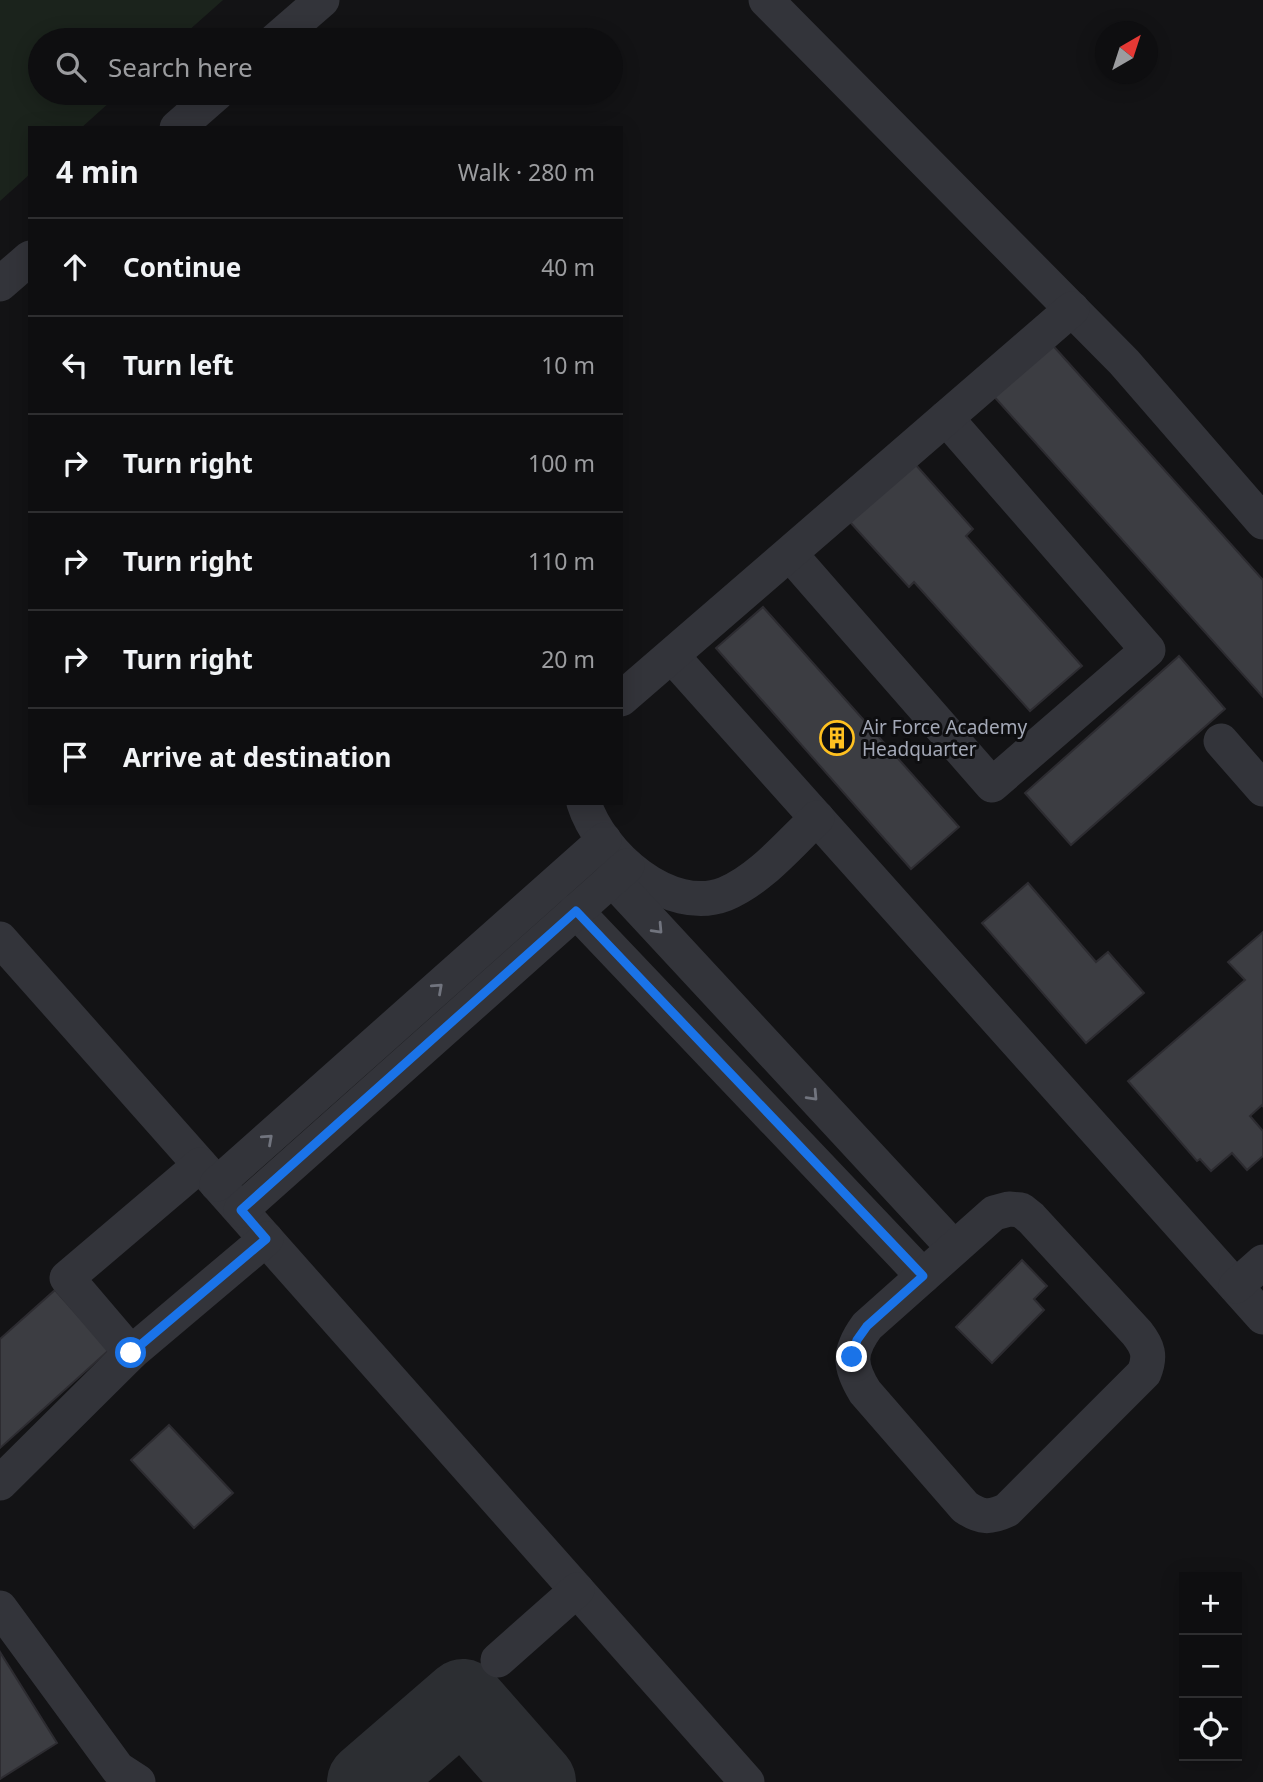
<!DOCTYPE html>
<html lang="en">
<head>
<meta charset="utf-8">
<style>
	body { margin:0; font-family:"Noto Sans",sans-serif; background:#171719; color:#f1f3f6 }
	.controls { position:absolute; right:21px; bottom:21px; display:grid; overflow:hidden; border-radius:0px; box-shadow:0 4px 18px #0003 }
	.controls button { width:63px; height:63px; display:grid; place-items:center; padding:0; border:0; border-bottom:2px solid #2e2e30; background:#0e0e10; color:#f1f3f6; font:35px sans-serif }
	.compass { position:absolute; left:1095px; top:21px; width:63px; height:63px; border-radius:50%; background:#0e0e10; box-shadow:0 4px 18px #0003; rotate:39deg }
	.stop { position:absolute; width:21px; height:21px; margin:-16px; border:5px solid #1a73e8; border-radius:50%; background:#fff }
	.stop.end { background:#1a73e8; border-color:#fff; box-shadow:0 2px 7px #0008 }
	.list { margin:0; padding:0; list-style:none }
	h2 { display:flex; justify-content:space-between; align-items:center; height:91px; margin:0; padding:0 28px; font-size:30px }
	h2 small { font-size:23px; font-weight:400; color:#9b9c9f }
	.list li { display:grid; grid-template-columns:46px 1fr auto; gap:21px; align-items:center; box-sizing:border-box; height:98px; padding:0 28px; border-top:2px solid #2e2e30 }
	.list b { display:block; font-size:26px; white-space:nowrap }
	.list em { font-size:23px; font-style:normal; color:#9b9c9f }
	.icon { flex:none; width:38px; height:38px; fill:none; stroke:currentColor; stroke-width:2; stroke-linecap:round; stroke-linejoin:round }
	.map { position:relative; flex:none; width:1263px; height:1782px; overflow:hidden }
	.search { position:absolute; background:#0e0e10; box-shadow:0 4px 18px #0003; left:28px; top:28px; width:595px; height:77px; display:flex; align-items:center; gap:18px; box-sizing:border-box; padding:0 24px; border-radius:38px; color:#9b9c9f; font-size:26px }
	.panel { position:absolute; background:#0e0e10; box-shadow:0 4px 18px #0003; left:28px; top:126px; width:595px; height:679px; border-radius:0px }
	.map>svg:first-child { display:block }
	.green { fill:#1b231c }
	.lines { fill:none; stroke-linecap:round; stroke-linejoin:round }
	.taxiway { stroke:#2c2e32; stroke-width:80 }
	.building { fill:#3c3d42; stroke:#2d2c31; stroke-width:2 }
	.minor { stroke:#33343a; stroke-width:35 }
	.oneway { stroke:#71747e }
	.route { stroke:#1a73e8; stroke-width:9 }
	.labels { text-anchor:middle; stroke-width:6; stroke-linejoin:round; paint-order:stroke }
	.poi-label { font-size:19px; fill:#a3a8b6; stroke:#0e0e10; text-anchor:start }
</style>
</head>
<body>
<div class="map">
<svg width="1263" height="1782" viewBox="0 0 1263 1782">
	<rect width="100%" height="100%" fill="#131315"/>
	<path class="green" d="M 0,0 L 223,0 L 178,40 L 40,40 L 40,93 L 120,93 L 81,128 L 30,128 L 30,174 L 0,201 Z"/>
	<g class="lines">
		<path class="taxiway" d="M 367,1782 L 463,1699 L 536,1782"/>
	</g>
	<g class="building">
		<path d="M 1048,340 L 1263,580 L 1263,697 L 990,392 Z"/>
		<path d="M 915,464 L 973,529 L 966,536 L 1082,666 L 1030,711 L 914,582 L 909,587 L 850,522 Z"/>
		<path d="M 763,607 L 959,827 L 911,869 L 716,648 Z"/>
		<path d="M 1179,656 L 1225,709 L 1071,845 L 1025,793 Z"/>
		<path d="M 1028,883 L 1096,962 L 1108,952 L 1144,993 L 1086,1043 L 982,923 Z"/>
		<path d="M 1263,932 L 1263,1107 L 1262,1105 L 1250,1116 L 1263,1131 L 1263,1156 L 1247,1170 L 1232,1153 L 1211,1171 L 1200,1159 L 1197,1161 L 1128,1081 L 1245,980 L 1228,962 Z"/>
		<path d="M 1022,1260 L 1047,1286 L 1034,1299 L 1044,1310 L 992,1363 L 956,1327 Z"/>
		<path d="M 55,1290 L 109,1350 L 0,1448 L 0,1339 Z"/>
		<path d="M 169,1425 L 233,1493 L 194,1528 L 131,1460 Z"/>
		<path d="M 0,1652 L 57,1743 L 0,1779 Z"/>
	</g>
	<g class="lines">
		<g class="minor">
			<path d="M 766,0 L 1124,362 L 1263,522"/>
			<path d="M 276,40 L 322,0"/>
			<path d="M 177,128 L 217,93"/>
			<path d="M 0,284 L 30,258"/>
			<path d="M 790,554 L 992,785 L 1148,650 L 946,418"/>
			<path d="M 672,656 L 1263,1317"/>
			<path d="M 621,699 L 1072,309"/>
			<path d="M 1221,741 L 1263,789"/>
			<path d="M 584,803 C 600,854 669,916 725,894 C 761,879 789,844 817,818"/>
			<path d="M 612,879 L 954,1248"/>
			<path d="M 576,911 L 923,1276"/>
			<path d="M 0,939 L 747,1782"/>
			<path d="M 200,1165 L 67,1278 L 131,1353 L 266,1239"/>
			<path d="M 217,1184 L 604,840"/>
			<path d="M 1009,1209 L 1021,1210 L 1031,1218 L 1137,1333 C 1148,1347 1151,1356 1144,1373 L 1007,1510 C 990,1518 981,1518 965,1507 L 865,1392 C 849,1366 848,1352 867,1326 L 994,1213 Z"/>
			<path d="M 241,1210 L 627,866"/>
			<path d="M 1236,1286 L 1263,1262"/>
			<path d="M 0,1483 L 131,1353"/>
			<path d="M 0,1608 L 118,1769 L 138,1782"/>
			<path d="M 498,1660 L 577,1590"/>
		</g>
	</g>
	<defs><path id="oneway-chevron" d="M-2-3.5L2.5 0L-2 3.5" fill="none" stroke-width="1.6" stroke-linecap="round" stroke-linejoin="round" transform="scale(1.75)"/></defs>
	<g class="oneway">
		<use href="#oneway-chevron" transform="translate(658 929) rotate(47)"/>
		<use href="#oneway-chevron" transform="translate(438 988) rotate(-42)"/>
		<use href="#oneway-chevron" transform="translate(813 1096) rotate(47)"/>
		<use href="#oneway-chevron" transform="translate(268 1139) rotate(-42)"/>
	</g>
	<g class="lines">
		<path class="route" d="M 131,1353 L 266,1239 L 241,1210 L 576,911 L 923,1276 L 867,1326 L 857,1340 L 852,1357"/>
	</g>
	<defs>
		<g id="building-ring" transform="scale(1.75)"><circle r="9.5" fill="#0e0e10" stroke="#ffc120" stroke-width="1.5"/><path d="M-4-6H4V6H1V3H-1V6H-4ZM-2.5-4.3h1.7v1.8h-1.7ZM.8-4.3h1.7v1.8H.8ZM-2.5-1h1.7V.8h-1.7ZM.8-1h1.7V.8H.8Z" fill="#ffc120"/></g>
	</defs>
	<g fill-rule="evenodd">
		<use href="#building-ring" x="837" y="738"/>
	</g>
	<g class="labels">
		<g class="poi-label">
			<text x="862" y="734">Air Force Academy<tspan x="862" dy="22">Headquarter</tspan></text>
		</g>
	</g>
</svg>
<div class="controls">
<button>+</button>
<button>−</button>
<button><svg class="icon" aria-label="locate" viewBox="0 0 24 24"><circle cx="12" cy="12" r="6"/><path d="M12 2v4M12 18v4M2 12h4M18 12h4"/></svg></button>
</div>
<svg class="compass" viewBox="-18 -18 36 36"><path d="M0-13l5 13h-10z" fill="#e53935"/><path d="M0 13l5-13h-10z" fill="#9b9c9f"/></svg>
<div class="stop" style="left:131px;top:1353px"></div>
<div class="stop end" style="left:852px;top:1357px"></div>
<div class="search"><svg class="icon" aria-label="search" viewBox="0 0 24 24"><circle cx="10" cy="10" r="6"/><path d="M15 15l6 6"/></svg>Search here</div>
<section class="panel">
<h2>4 min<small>Walk · 280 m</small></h2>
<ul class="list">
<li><svg class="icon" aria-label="ahead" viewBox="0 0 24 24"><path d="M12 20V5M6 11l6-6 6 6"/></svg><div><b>Continue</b></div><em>40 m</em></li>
<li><svg class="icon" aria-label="left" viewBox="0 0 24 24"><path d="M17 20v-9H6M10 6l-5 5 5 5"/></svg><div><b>Turn left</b></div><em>10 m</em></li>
<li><svg class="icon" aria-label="right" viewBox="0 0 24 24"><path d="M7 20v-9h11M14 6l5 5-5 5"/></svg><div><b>Turn right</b></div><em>100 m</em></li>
<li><svg class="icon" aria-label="right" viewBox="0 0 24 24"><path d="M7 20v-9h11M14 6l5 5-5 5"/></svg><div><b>Turn right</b></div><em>110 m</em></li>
<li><svg class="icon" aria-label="right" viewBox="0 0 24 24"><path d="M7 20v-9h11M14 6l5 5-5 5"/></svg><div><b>Turn right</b></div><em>20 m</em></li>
<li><svg class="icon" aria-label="arrive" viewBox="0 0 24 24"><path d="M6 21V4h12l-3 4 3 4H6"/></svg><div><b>Arrive at destination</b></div></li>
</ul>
</section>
</div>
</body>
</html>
